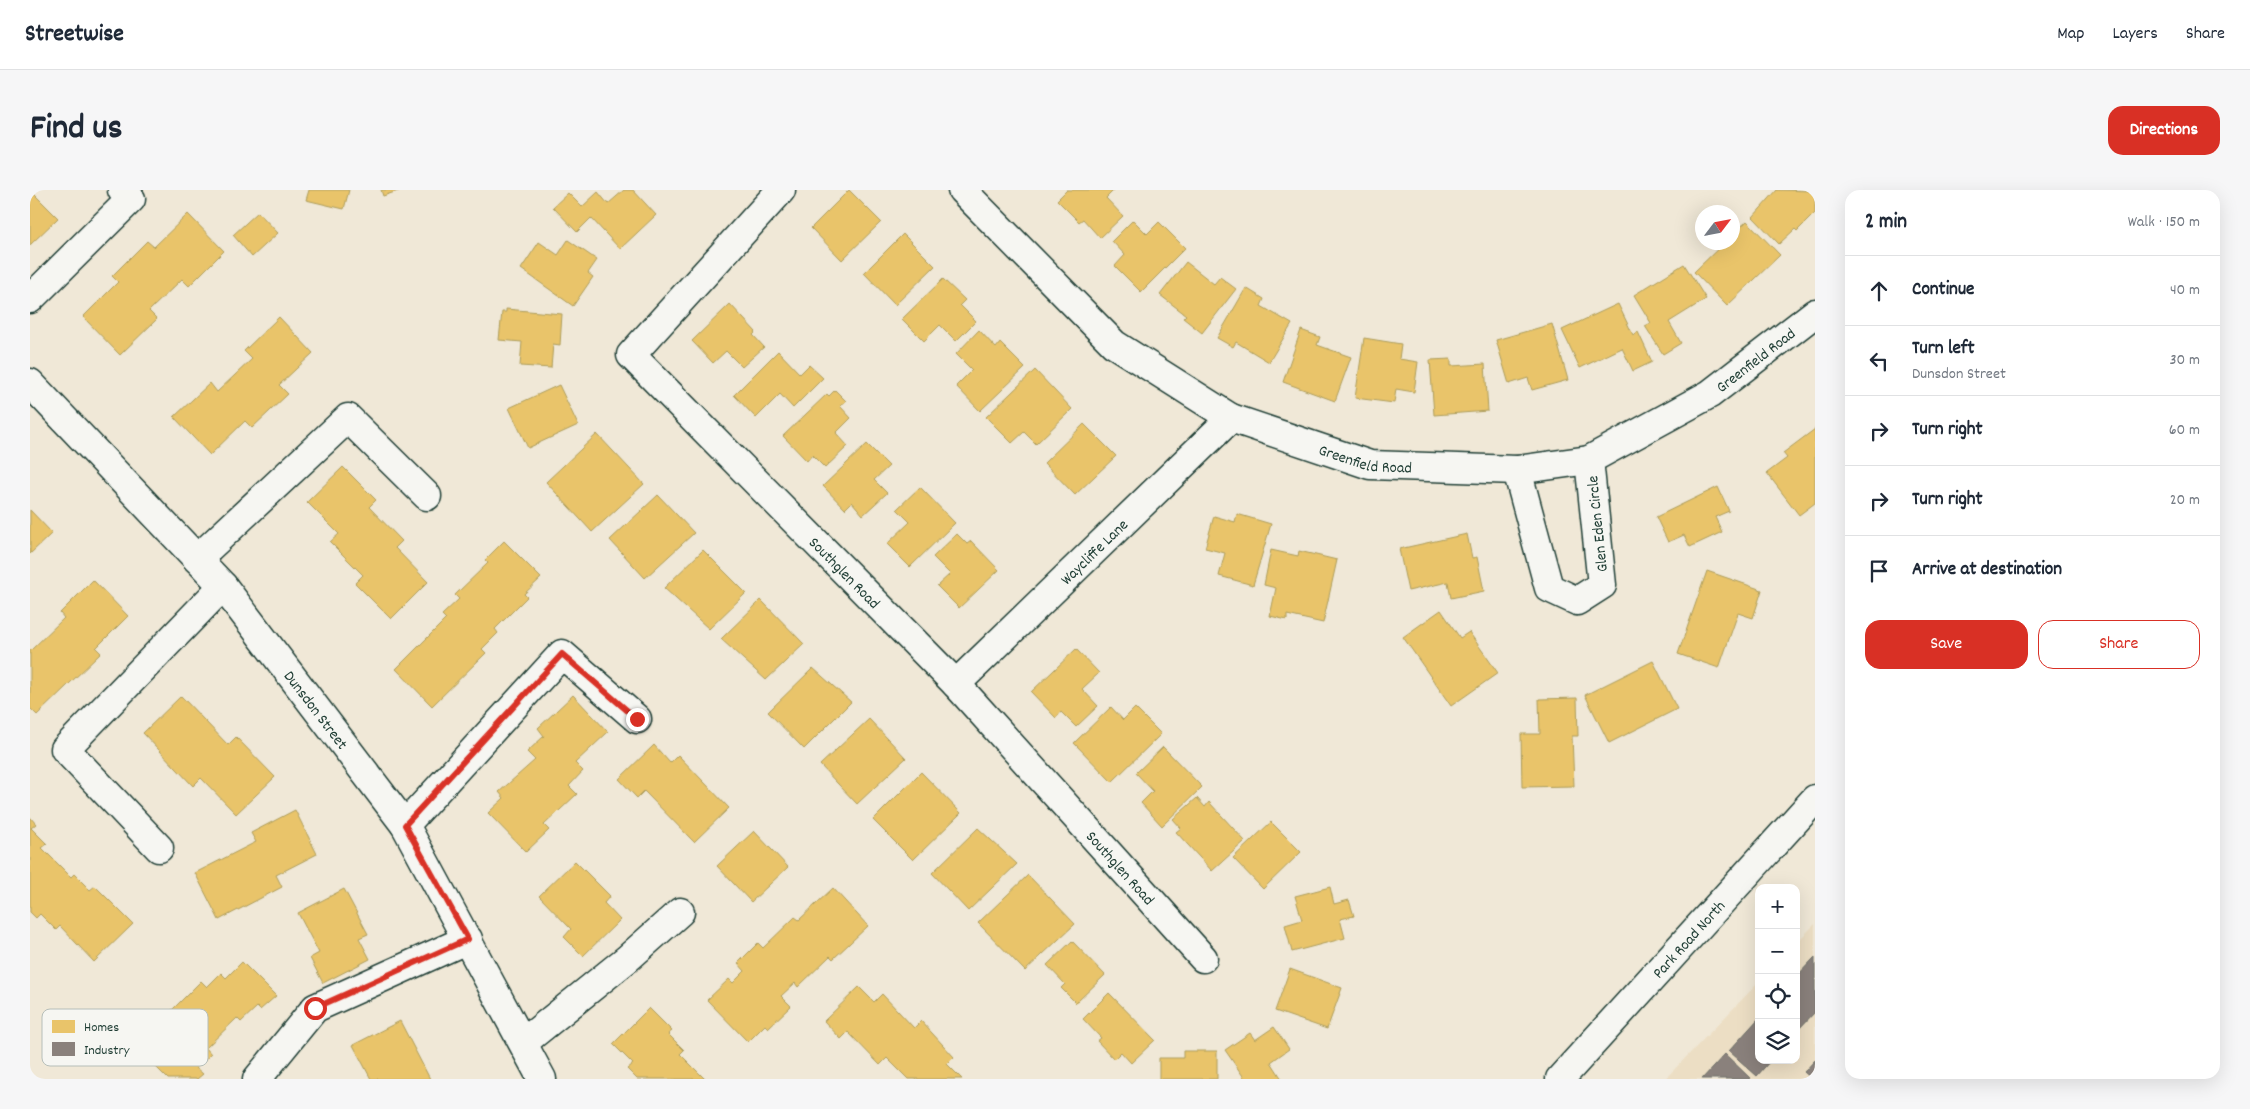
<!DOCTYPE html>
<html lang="en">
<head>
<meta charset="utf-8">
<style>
	body { margin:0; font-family:Dekko,sans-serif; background:#f6f6f7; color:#1f2937 }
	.controls { position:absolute; right:15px; bottom:15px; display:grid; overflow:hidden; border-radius:10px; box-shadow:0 5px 20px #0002 }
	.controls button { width:45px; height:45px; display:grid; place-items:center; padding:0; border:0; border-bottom:1px solid #e0e1e3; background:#fff; color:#1f2937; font:25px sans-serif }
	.compass { position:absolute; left:1665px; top:15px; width:45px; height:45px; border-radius:50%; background:#fff; box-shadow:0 5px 20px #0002; rotate:58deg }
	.stop { position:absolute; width:15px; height:15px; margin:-11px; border:4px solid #d93025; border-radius:50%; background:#fff }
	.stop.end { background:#d93025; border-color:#fff; box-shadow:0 1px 5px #0008 }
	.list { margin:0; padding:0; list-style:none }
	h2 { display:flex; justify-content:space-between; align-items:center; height:65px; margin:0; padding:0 20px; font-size:21px }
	h2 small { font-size:16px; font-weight:400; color:#747a83 }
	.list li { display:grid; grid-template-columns:32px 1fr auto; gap:15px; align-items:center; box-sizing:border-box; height:70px; padding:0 20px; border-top:1px solid #e0e1e3 }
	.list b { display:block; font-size:19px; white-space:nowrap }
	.list p { margin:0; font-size:16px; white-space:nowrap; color:#747a83 }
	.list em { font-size:16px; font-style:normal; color:#747a83 }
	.actions { display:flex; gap:10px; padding:15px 20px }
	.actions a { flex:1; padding:11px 0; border:1px solid #d93025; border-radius:15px; text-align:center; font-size:18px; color:#d93025 }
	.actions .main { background:#d93025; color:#fff }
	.icon { flex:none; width:28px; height:28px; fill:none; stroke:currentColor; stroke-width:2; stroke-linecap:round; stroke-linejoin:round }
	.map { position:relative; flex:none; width:1785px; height:889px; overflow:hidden; border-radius:15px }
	header { display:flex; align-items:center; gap:30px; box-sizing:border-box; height:70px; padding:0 25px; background:#fff; border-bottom:1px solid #e0e1e3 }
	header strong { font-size:24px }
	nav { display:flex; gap:28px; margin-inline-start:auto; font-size:18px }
	.intro { display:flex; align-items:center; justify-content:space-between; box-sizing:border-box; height:120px; padding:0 30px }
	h1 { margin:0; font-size:35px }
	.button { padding:12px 22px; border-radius:15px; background:#d93025; color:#fff; font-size:18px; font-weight:700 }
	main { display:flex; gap:30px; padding:0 30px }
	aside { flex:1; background:#fff; border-radius:15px; box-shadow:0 5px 20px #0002 }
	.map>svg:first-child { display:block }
	.built { fill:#ecdec4 }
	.homes { fill:#e9c46a; stroke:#ac9c5a }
	.industry { fill:#8a817c; stroke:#6a6d66 }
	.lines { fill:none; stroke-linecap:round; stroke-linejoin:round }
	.minor-casing { stroke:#1f3d34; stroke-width:31 }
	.major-casing { stroke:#1f3d34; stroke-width:31 }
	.minor { stroke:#f6f6f2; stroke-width:28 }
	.major { stroke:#f6f6f2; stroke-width:28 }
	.route { stroke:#d93025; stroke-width:6 }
	.labels { text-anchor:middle; stroke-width:5; stroke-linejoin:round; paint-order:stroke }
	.street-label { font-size:16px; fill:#1f3d34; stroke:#f6f6f2 }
	.key { fill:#f6f6f2; stroke:#b6beb9; stroke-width:1 }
	.key-label { font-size:14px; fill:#1f3d34 }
</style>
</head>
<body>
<header>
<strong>Streetwise</strong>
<nav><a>Map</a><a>Layers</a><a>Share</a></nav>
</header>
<div class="intro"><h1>Find us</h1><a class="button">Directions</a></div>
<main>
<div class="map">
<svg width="1785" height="889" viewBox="0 0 1785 889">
	<rect width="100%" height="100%" fill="#f0e8d7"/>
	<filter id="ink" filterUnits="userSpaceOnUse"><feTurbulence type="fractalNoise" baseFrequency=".02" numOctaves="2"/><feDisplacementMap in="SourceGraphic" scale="10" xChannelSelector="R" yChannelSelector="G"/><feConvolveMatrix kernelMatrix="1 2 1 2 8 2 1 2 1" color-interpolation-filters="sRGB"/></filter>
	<g filter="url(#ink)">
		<path class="built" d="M 1785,734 L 1785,889 L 1635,889 L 1729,792 L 1729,870 L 1766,870 L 1766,753 Z"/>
		<g class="homes">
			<path d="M 0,0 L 28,28 L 0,55 Z"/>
			<path d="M 279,0 L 319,0 L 314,19 L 276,10 Z"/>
			<path d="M 351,0 L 371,0 L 353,6 Z"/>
			<path d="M 594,0 L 603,0 L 626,25 L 590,59 L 561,28 L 547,42 L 523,17 L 538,3 L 552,17 L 568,2 L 578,14 Z"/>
			<path d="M 819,0 L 851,32 L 812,70 L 781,38 Z"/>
			<path d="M 1037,0 L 1084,0 L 1076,8 L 1093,26 L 1070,48 L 1053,29 L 1049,32 L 1027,10 Z"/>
			<path d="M 1747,0 L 1785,1 L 1785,23 L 1767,41 L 1765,39 L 1749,54 L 1723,27 Z"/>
			<path d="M 228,22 L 248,43 L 222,67 L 203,45 Z"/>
			<path d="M 158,24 L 194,61 L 159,96 L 152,89 L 119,121 L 127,129 L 90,165 L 53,127 L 88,92 L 82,86 L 117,51 L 124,57 Z"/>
			<path d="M 1103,30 L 1117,44 L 1129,32 L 1155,58 L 1111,102 L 1085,76 L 1095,65 L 1082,51 Z"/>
			<path d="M 1717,31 L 1750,65 L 1697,116 L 1664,82 L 1695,52 L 1702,52 L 1702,45 Z"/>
			<path d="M 873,44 L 905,76 L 865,115 L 834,83 Z"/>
			<path d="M 538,50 L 567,70 L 558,83 L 563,87 L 543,116 L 491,79 L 509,52 L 528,65 Z"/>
			<path d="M 1156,72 L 1184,94 L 1190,87 L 1206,99 L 1172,143 L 1153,128 L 1156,125 L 1130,105 Z"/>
			<path d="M 1654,74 L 1676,109 L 1639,132 L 1651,153 L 1633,164 L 1615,136 L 1621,133 L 1604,105 Z"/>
			<path d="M 913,89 L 935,110 L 930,115 L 946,131 L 926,151 L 910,135 L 894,151 L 872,129 Z"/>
			<path d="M 1216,98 L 1234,109 L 1231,116 L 1262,134 L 1239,172 L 1206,152 L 1203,157 L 1187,148 Z"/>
			<path d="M 700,114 L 726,142 L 723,145 L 734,157 L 712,177 L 696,161 L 683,173 L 662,151 Z"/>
			<path d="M 1588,114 L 1603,145 L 1608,142 L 1622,172 L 1603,181 L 1592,158 L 1550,178 L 1532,140 Z"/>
			<path d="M 476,119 L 532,124 L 530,155 L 523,154 L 521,178 L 490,176 L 492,152 L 469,150 L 472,122 L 476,122 Z"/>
			<path d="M 249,127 L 283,163 L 249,195 L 258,204 L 222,238 L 215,231 L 180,265 L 144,227 L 180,193 L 187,202 L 222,169 L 214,161 Z"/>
			<path d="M 1522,134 L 1538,190 L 1502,200 L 1498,188 L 1479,194 L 1466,150 Z"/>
			<path d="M 949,140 L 966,158 L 970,153 L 995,178 L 950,221 L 926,196 L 942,180 L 926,164 Z"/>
			<path d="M 1271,140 L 1290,147 L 1287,155 L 1321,167 L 1305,211 L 1253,192 Z"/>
			<path d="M 1334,148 L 1371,154 L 1369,169 L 1388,172 L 1384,202 L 1366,199 L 1364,213 L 1325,208 Z"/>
			<path d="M 748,161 L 770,184 L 779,175 L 793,188 L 763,218 L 750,204 L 726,228 L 704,205 Z"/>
			<path d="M 1421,169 L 1421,176 L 1455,174 L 1458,221 L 1404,225 L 1400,170 Z"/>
			<path d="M 1005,180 L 1042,219 L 1006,254 L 994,242 L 982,253 L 956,227 Z"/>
			<path d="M 529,195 L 548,235 L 498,258 L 479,218 Z"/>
			<path d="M 805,200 L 816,211 L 810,216 L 821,228 L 806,243 L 818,256 L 795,278 L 782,265 L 777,271 L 753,246 L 797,204 L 799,206 Z"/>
			<path d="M 1054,234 L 1086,266 L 1045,305 L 1014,273 Z"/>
			<path d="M 1785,239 L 1785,313 L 1769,325 L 1737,283 L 1757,268 L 1753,263 Z"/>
			<path d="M 567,244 L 614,294 L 562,342 L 516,292 Z"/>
			<path d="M 837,254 L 859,276 L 844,290 L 857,303 L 833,325 L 822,312 L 815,319 L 793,296 Z"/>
			<path d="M 313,277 L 346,310 L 339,317 L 372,351 L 365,358 L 398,392 L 361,429 L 325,393 L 333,385 L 300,352 L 309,344 L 277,312 Z"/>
			<path d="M 890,297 L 925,333 L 880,377 L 857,354 L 880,332 L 867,319 Z"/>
			<path d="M 1688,297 L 1699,321 L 1685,327 L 1692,342 L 1660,357 L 1654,345 L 1638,352 L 1626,327 Z"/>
			<path d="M 628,305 L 664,343 L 615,388 L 580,350 Z"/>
			<path d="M 0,320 L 22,343 L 0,364 Z"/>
			<path d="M 1207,324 L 1241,334 L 1223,395 L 1189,386 L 1195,363 L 1175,358 L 1184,326 L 1205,332 Z"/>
			<path d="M 927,344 L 937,354 L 941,351 L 969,380 L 929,418 L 907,396 L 920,384 L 903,367 Z"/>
			<path d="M 1437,344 L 1442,368 L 1447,367 L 1454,401 L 1421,408 L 1418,392 L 1378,401 L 1369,359 Z"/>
			<path d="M 474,351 L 511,388 L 494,404 L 497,407 L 465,439 L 468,443 L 452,459 L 456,463 L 402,516 L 366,479 L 416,429 L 412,425 L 429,409 L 425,405 L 458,373 L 455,370 Z"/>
			<path d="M 673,360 L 716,403 L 679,439 L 634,398 Z"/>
			<path d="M 1241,360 L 1268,366 L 1269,361 L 1307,370 L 1293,433 L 1257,425 L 1257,430 L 1240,426 L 1246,398 L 1234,395 Z"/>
			<path d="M 1677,381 L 1732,400 L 1723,428 L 1708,423 L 1689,478 L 1648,464 Z"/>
			<path d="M 63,390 L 98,426 L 66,458 L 71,463 L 7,525 L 0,518 L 0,461 L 34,428 L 30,423 Z"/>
			<path d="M 731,410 L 774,454 L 736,490 L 691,449 Z"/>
			<path d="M 1411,420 L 1430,448 L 1439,442 L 1468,483 L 1421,516 L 1373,447 Z"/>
			<path d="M 1046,459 L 1069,483 L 1052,499 L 1068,516 L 1046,537 L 1031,522 L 1026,528 L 1001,502 Z"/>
			<path d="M 1623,471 L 1647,519 L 1579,553 L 1555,505 Z"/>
			<path d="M 783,478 L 821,512 L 774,559 L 738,522 Z"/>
			<path d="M 543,505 L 578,542 L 545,573 L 553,581 L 539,596 L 547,604 L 514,635 L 519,640 L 496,662 L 458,623 L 474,608 L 469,602 L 505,570 L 497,562 L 514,546 L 508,538 Z"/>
			<path d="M 151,506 L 198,555 L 206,547 L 245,587 L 206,624 L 171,588 L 163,596 L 113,543 Z"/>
			<path d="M 1547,508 L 1548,546 L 1542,546 L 1544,596 L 1492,597 L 1491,544 L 1510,544 L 1509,509 Z"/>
			<path d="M 1081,517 L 1093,530 L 1105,518 L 1131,544 L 1082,592 L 1044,553 Z"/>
			<path d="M 839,529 L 876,568 L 827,614 L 790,575 Z"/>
			<path d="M 624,555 L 640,573 L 648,565 L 699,618 L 664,652 L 614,601 L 607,608 L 589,589 Z"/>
			<path d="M 1133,557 L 1172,597 L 1132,636 L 1111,613 L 1123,601 L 1106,583 Z"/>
			<path d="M 891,582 L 931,623 L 883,670 L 843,630 Z"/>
			<path d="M 1167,608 L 1175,617 L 1179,612 L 1215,651 L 1182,681 L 1146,642 L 1151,638 L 1143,629 Z"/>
			<path d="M 265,620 L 287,664 L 246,685 L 252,697 L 189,730 L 165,683 L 226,652 L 221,643 Z"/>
			<path d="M 0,627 L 6,634 L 1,638 L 17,654 L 12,658 L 41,687 L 44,684 L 60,700 L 65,696 L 103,734 L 64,772 L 30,736 L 26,740 L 10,724 L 6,728 L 0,722 Z"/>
			<path d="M 1241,632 L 1271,662 L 1233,699 L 1203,668 Z"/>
			<path d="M 948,638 L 987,674 L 938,721 L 902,683 Z"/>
			<path d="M 724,641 L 758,677 L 721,712 L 687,676 Z"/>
			<path d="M 545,671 L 580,706 L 574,713 L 590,730 L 553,766 L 534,747 L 541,739 L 509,706 Z"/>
			<path d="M 998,685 L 1045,734 L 995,781 L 948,733 Z"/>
			<path d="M 1300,697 L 1304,714 L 1319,710 L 1324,726 L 1310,729 L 1315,748 L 1262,762 L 1255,735 L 1272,730 L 1265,706 Z"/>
			<path d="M 803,698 L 838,736 L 803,769 L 800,766 L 768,797 L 765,793 L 751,806 L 761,816 L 738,838 L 735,835 L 718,852 L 677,810 L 699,789 L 703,793 L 715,781 L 708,773 L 728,753 L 733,758 L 765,727 L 769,730 Z"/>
			<path d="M 314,699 L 338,744 L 329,748 L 340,769 L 293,793 L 280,768 L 289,763 L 268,723 Z"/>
			<path d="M 1042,751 L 1075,785 L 1046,813 L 1031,798 L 1035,794 L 1017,775 Z"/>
			<path d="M 212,772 L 246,806 L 230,820 L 227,817 L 211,832 L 207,828 L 176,858 L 181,864 L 166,878 L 173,884 L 167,889 L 138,889 L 114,865 L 131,849 L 126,843 L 142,828 L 138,824 L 171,791 L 177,797 L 191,783 L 196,788 Z"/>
			<path d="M 1260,779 L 1312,798 L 1297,839 L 1245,821 Z"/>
			<path d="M 829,797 L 844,812 L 852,804 L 884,838 L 891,831 L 924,867 L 917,874 L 932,889 L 878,889 L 857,868 L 850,875 L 818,842 L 811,849 L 794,831 Z"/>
			<path d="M 1079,803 L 1125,850 L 1101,873 L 1091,862 L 1084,869 L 1067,851 L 1071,848 L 1053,829 Z"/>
			<path d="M 619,818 L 642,841 L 638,844 L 654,860 L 650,864 L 675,889 L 607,889 L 597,879 L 603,874 L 583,854 Z"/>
			<path d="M 370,831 L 400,889 L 341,889 L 323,855 Z"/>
			<path d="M 1244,837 L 1259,859 L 1241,872 L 1252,889 L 1215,889 L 1195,860 L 1220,843 L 1225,850 Z"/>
			<path d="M 1153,861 L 1187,861 L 1187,889 L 1129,889 L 1129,868 L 1153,868 Z"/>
		</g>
		<g class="industry">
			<path d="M 1785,767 L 1785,822 L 1766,842 L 1766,787 Z"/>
			<path d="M 1729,828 L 1729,870 L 1741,870 L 1727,886 L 1699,861 Z"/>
			<path d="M 1695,864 L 1721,889 L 1672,889 Z"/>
			<path d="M 1785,870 L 1785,889 L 1782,889 L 1774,882 Z"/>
		</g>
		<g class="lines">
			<g class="minor-casing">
				<g id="minor">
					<path id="s1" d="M 751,0 L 601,165 L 926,494 L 1173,768"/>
					<path id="s2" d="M 932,0 L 1084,154 L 1201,228 L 1340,275 L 1487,280 L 1559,270 L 1680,204 L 1785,123"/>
					<path d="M 0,109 L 101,9 L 92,0"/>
					<path d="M 1487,280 L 1519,398 L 1547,411 L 1572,395 L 1559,270"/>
					<path d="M 167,369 L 318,228 L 397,306"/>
					<path id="s3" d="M 926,494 L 1201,228"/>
					<path d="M 375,635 L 532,464 L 607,529"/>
					<path d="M 129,658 L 35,559 L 193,396"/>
					<path d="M 494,852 L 597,769 L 650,722"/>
					<path d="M 227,889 L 285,818 L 438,749"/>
				</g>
			</g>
			<g class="major-casing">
				<g id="major">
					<path id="s4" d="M 0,193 L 193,396 L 375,635 L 512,889"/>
					<path id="s5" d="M 1530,889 L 1785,609"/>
				</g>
			</g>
			<use href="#minor" class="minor"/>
			<use href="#major" class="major"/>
		</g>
	</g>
	<g class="lines" filter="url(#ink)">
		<path class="route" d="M 285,818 L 438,749 L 375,635 L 532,464 L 607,529"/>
	</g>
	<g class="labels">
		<g class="street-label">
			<text dy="6" stroke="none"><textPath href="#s2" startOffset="916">Greenfield Road</textPath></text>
			<text dy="6" stroke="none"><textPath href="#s2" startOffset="496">Greenfield Road</textPath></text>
			<text transform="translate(1566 334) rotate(-96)" y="6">Glen Eden Circle</text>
			<text dy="6" stroke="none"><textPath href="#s3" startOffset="191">Waycliffe Lane</textPath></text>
			<text dy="6" stroke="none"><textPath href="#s1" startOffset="528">Southglen Road</textPath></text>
			<text dy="6" stroke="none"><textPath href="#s4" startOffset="435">Dunsdon Street</textPath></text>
			<text dy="6" stroke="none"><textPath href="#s1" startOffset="932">Southglen Road</textPath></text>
			<text dy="6" stroke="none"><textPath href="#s5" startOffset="190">Park Road North</textPath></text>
		</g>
	</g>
	<rect x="12" y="819" width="166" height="57" rx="8" class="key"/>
	<rect x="22" y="830" width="23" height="13" fill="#e9c46a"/>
	<rect x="22" y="852" width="23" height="14" fill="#8a817c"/>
	<g class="key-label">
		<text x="54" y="841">Homes</text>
		<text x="54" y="864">Industry</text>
	</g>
</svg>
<div class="controls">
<button>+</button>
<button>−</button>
<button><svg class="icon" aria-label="locate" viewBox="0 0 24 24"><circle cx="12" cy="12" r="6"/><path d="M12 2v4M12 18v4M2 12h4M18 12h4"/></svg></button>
<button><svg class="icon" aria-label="layers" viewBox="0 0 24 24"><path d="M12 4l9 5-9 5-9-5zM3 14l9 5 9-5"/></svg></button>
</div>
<svg class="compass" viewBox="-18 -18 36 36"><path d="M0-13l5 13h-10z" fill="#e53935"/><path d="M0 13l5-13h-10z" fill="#747a83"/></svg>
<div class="stop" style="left:285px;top:818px"></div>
<div class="stop end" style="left:607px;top:529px"></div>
</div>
<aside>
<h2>2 min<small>Walk · 150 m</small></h2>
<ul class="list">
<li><svg class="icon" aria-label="ahead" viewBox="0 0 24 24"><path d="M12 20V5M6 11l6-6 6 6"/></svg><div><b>Continue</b></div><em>40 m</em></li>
<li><svg class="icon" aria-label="left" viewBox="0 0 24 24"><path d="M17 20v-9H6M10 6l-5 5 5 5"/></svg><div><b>Turn left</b><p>Dunsdon Street</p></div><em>30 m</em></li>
<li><svg class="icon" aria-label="right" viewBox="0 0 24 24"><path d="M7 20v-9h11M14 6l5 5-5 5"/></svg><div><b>Turn right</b></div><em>60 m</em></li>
<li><svg class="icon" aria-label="right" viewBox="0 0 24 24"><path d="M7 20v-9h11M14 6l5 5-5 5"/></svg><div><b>Turn right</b></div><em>20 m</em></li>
<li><svg class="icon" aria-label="arrive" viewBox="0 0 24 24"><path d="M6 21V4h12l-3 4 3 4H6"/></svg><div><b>Arrive at destination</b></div></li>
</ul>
<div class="actions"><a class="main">Save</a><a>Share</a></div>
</aside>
</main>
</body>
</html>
